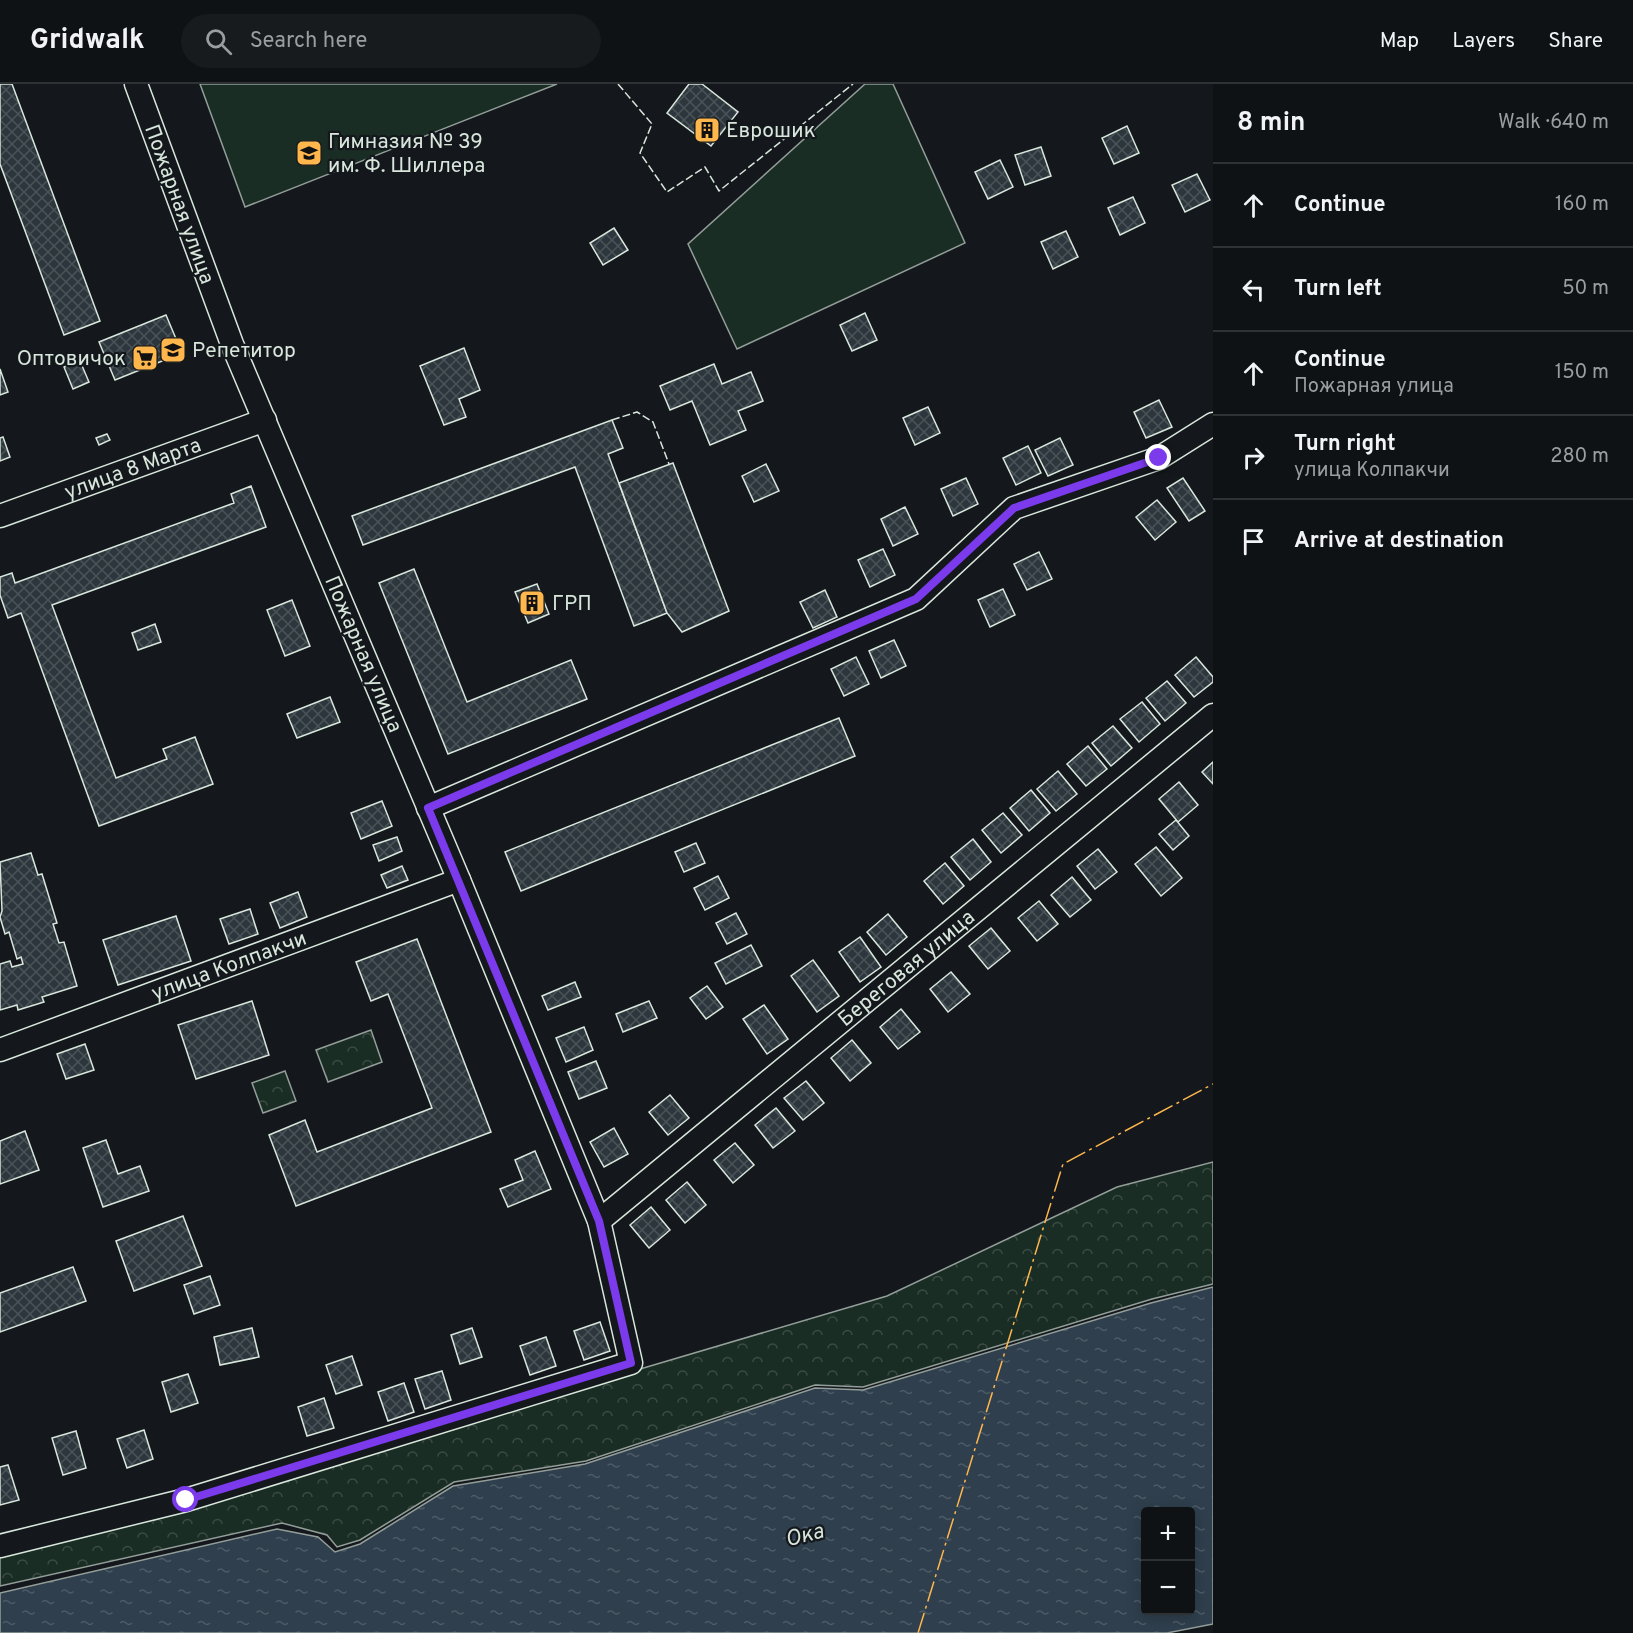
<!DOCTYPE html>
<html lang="en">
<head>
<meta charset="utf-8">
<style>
	body { margin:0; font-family:Overpass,sans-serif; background:#181b1e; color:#f1f3f6 }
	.controls { position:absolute; right:18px; bottom:18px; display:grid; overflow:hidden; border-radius:6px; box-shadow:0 3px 15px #0003 }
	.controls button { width:54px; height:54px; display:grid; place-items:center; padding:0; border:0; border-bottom:2px solid #2f3234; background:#0f1215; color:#f1f3f6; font:30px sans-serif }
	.stop { position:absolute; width:18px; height:18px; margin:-14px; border:4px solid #7c3aed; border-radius:50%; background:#fff }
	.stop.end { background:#7c3aed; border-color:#fff; box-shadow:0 2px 6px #0008 }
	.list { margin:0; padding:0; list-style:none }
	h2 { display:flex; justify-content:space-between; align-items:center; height:78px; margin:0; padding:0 24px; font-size:26px }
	h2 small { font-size:20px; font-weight:400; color:#9b9ea0 }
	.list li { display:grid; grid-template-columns:39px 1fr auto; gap:18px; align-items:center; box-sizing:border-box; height:84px; padding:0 24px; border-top:2px solid #2f3234 }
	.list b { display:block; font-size:22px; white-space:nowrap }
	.list p { margin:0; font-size:20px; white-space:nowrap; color:#9b9ea0 }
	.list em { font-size:20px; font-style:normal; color:#9b9ea0 }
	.icon { flex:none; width:33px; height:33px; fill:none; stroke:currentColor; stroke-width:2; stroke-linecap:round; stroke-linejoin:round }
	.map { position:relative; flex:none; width:1213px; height:1549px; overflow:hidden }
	header { display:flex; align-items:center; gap:36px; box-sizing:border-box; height:84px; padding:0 30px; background:#0f1215; border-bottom:2px solid #2f3234 }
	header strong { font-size:28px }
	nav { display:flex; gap:33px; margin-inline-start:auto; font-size:21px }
	.search { width:420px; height:54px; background:#181b1e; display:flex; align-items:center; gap:15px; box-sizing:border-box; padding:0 21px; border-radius:33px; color:#9b9ea0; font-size:22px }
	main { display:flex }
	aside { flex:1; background:#0f1215 }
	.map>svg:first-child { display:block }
	.grass { fill:#1a2d24; stroke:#939e99; stroke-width:1.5 }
	.forest { fill:url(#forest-crowns); stroke:#939e99; stroke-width:1.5 }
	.water { fill:url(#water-ripples); stroke:#939e99; stroke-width:1.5; fill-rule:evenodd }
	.building { fill:url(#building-cross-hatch); stroke:#d8e6dc; stroke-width:1.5 }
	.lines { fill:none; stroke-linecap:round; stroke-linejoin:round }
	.minor-casing { stroke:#d8e6dc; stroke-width:25 }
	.minor { stroke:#14181c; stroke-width:22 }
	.fence { stroke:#d8e6dc; stroke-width:1.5; stroke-dasharray:8 3; stroke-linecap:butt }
	.power { stroke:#ffb74d; stroke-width:1.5; stroke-dasharray:21 4.5 3 4.5; stroke-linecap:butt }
	.route { stroke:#7c3aed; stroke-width:8 }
	.labels { text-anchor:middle; stroke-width:4.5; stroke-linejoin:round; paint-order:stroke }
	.poi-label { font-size:21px; fill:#d8e6dc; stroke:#14181c; text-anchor:start }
	.street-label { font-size:21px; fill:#d8e6dc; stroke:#14181c }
	.water-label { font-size:22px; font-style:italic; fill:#d8e6dc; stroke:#14181c }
</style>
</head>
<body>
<header>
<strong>Gridwalk</strong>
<div class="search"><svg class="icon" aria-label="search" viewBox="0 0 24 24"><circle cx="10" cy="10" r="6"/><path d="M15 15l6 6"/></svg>Search here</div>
<nav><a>Map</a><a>Layers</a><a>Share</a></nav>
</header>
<main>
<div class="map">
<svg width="1213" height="1549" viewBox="0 0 1213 1549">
	<defs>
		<pattern id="forest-crowns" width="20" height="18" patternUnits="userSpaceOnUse" patternTransform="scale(1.5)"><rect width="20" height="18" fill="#1a2d24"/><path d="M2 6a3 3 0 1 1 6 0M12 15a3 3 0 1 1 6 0" fill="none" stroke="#3b4b43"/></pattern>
		<pattern id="water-ripples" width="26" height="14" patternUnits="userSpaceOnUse" patternTransform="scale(1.5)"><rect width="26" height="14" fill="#2f3f4d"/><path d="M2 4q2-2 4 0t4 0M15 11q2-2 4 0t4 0" fill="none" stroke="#4c5b66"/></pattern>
		<pattern id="building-cross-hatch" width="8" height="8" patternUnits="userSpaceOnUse" patternTransform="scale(1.5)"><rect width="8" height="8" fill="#2c363c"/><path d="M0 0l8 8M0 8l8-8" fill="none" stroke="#4a5358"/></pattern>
	</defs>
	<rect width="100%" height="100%" fill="#14181c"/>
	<g class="grass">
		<path d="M 200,0 L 557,0 L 245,123 Z"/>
		<path d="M 865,0 L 893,0 L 965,159 L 737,265 L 688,160 Z"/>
	</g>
	<g class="forest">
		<path d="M 371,946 L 382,978 L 328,998 L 316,966 Z"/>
		<path d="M 285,987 L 296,1017 L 263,1029 L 252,999 Z"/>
		<path d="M 1213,1078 L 1213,1200 L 1152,1215 L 863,1303 L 815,1301 L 586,1377 L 454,1398 L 360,1456 L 337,1463 L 327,1451 L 282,1439 L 0,1502 L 0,1466 L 630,1288 L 887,1212 L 1117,1103 Z"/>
	</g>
	<path class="water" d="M 1213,1203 L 1213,1540 L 1167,1549 L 0,1549 L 0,1509 L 277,1445 L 318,1453 L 335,1468 L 360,1460 L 453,1402 L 585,1380 L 815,1304 L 863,1306 L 1151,1219 ZM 1146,1428 L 1190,1428 L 1190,1526 L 1146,1526 Z"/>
	<g class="building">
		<path d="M 0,0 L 12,0 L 100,237 L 64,251 L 0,80 Z"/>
		<path d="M 689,0 L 702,0 L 738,28 L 711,62 L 667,29 Z"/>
		<path d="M 1127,42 L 1139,69 L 1114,80 L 1102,54 Z"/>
		<path d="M 1041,63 L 1051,92 L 1025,101 L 1015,71 Z"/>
		<path d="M 1000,76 L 1013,103 L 988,115 L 975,88 Z"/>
		<path d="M 1197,90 L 1210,116 L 1185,128 L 1172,101 Z"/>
		<path d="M 1133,113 L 1145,139 L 1120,151 L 1108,124 Z"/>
		<path d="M 614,144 L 628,166 L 603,181 L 590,159 Z"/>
		<path d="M 1066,147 L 1078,173 L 1053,185 L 1041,158 Z"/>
		<path d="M 865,229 L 877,256 L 852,267 L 840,241 Z"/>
		<path d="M 166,231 L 182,269 L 115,296 L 99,258 Z"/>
		<path d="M 464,264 L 480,306 L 459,315 L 466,333 L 444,341 L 420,282 Z"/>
		<path d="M 80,277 L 89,298 L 73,305 L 64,283 Z"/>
		<path d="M 714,280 L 722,300 L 751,288 L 763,317 L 738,327 L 746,346 L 710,361 L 692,317 L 670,326 L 660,302 Z"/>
		<path d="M 0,285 L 8,308 L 0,311 Z"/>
		<path d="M 1159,316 L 1172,343 L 1146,354 L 1134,328 Z"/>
		<path d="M 928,323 L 940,349 L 915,361 L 903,334 Z"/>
		<path d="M 612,336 L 623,364 L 608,370 L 667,529 L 634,542 L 575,383 L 363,461 L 352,432 Z"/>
		<path d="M 107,350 L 110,356 L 99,361 L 96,354 Z"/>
		<path d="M 3,353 L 10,373 L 0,377 L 0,354 Z"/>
		<path d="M 1060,354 L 1073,381 L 1048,392 L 1035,366 Z"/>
		<path d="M 1028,362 L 1041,389 L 1016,401 L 1003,374 Z"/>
		<path d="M 673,379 L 729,527 L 682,548 L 667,529 L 619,399 Z"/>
		<path d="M 766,380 L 779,407 L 754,418 L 742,392 Z"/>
		<path d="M 966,394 L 978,420 L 953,432 L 941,405 Z"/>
		<path d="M 1183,394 L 1205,427 L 1189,437 L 1167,404 Z"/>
		<path d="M 251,402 L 266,443 L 52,521 L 116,694 L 167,675 L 163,665 L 195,653 L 213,700 L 99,742 L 21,529 L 8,534 L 0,511 L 0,493 L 12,489 L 15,499 L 234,419 L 231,410 Z"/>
		<path d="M 1157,416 L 1176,438 L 1155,456 L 1136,433 Z"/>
		<path d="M 905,423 L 918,450 L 893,462 L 881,435 Z"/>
		<path d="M 883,465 L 895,491 L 870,503 L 858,476 Z"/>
		<path d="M 1039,468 L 1052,495 L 1027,506 L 1014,480 Z"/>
		<path d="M 414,485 L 467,618 L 571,576 L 587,615 L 448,670 L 379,499 Z"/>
		<path d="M 537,500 L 549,530 L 528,539 L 515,508 Z"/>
		<path d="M 1003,505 L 1015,531 L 990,543 L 978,516 Z"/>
		<path d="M 825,506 L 837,533 L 813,544 L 800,518 Z"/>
		<path d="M 292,516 L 310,562 L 285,572 L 267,526 Z"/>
		<path d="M 155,540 L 161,558 L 138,566 L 132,549 Z"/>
		<path d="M 894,556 L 906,582 L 881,594 L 869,567 Z"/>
		<path d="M 856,573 L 869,600 L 844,612 L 831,585 Z"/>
		<path d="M 1196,573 L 1213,593 L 1213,598 L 1194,613 L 1175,591 Z"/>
		<path d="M 1167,597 L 1186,619 L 1165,637 L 1146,614 Z"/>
		<path d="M 330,613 L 340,638 L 297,654 L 287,630 Z"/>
		<path d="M 1142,618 L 1160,640 L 1139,658 L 1120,635 Z"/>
		<path d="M 839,634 L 855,672 L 521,807 L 505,768 Z"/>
		<path d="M 1113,642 L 1132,664 L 1111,682 L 1092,659 Z"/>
		<path d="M 1088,662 L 1107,685 L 1086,702 L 1067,680 Z"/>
		<path d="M 1213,678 L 1213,700 L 1202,688 Z"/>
		<path d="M 1058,687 L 1077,710 L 1056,727 L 1037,705 Z"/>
		<path d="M 1179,698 L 1198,721 L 1178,738 L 1159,715 Z"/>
		<path d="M 1031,706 L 1050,729 L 1029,747 L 1010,724 Z"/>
		<path d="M 382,717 L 392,742 L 361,755 L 351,729 Z"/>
		<path d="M 1003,729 L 1022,751 L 1001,769 L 982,746 Z"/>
		<path d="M 1176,736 L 1189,752 L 1173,766 L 1159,750 Z"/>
		<path d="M 397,753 L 402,767 L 379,777 L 373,761 Z"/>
		<path d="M 973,755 L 991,778 L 970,796 L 951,773 Z"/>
		<path d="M 696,759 L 705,779 L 684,788 L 675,768 Z"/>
		<path d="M 1156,763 L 1182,794 L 1161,812 L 1135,780 Z"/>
		<path d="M 1098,765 L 1117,788 L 1095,805 L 1077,782 Z"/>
		<path d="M 31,769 L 38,791 L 42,790 L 57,839 L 53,840 L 59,859 L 64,858 L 77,902 L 42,913 L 44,918 L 18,926 L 17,921 L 0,926 L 0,880 L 10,877 L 12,883 L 23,880 L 21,873 L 17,875 L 9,848 L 5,850 L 0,833 L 2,827 L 0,778 Z"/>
		<path d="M 945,779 L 964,802 L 943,820 L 924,797 Z"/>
		<path d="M 402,782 L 408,796 L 387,804 L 381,791 Z"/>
		<path d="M 718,792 L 729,814 L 705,826 L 694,804 Z"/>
		<path d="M 1072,793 L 1091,816 L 1070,833 L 1051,811 Z"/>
		<path d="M 298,808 L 307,833 L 280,844 L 270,819 Z"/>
		<path d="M 1039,817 L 1058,840 L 1037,857 L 1018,834 Z"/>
		<path d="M 250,825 L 258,850 L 229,860 L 220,835 Z"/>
		<path d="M 736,829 L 747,850 L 727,860 L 716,839 Z"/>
		<path d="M 888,830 L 907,853 L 886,871 L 867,848 Z"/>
		<path d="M 176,832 L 191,877 L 118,901 L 103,856 Z"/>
		<path d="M 991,844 L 1010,867 L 988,885 L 969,862 Z"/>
		<path d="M 860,853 L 881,883 L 860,898 L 839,868 Z"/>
		<path d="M 417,855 L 491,1048 L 296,1122 L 269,1051 L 305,1036 L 317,1068 L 432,1024 L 388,910 L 371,917 L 356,878 Z"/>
		<path d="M 751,861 L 762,882 L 726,900 L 715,879 Z"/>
		<path d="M 813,876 L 839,912 L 817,928 L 791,892 Z"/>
		<path d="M 951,888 L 970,910 L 948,928 L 930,905 Z"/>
		<path d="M 575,898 L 581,913 L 548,926 L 542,912 Z"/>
		<path d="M 707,902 L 723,923 L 706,935 L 690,914 Z"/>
		<path d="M 252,917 L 269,971 L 196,995 L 178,941 Z"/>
		<path d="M 649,917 L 657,934 L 623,948 L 616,930 Z"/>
		<path d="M 764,921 L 788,955 L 767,970 L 743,935 Z"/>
		<path d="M 901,925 L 920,948 L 898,965 L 880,943 Z"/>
		<path d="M 584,943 L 593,966 L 566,978 L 556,954 Z"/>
		<path d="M 852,956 L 871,979 L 850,997 L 831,974 Z"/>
		<path d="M 85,960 L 94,986 L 66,995 L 57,970 Z"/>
		<path d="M 596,977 L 607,1004 L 579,1015 L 568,988 Z"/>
		<path d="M 806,997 L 824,1019 L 803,1036 L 784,1014 Z"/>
		<path d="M 670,1011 L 689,1034 L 668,1051 L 649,1028 Z"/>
		<path d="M 776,1024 L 795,1047 L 773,1064 L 755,1041 Z"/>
		<path d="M 614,1044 L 628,1070 L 604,1083 L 590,1058 Z"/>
		<path d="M 25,1047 L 39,1086 L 0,1100 L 0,1057 Z"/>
		<path d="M 106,1056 L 118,1090 L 140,1082 L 149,1107 L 103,1123 L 83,1064 Z"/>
		<path d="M 735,1059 L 754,1081 L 733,1099 L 714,1076 Z"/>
		<path d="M 535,1067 L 551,1105 L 508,1123 L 500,1105 L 523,1096 L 515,1076 Z"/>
		<path d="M 687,1098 L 706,1121 L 685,1139 L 666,1116 Z"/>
		<path d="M 651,1123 L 670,1146 L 649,1164 L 630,1141 Z"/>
		<path d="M 183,1132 L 202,1182 L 134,1207 L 116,1157 Z"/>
		<path d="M 73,1183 L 86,1217 L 0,1248 L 0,1209 Z"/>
		<path d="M 210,1192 L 220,1221 L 194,1230 L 184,1201 Z"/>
		<path d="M 600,1238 L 610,1267 L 584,1276 L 574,1247 Z"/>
		<path d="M 252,1244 L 259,1273 L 220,1281 L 214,1253 Z"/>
		<path d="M 472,1244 L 482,1273 L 460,1280 L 451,1251 Z"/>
		<path d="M 546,1253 L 556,1282 L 530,1291 L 520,1262 Z"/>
		<path d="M 352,1272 L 362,1301 L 336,1310 L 326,1281 Z"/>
		<path d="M 442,1287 L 451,1316 L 425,1325 L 415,1295 Z"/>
		<path d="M 188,1290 L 198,1319 L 171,1328 L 162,1298 Z"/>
		<path d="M 404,1299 L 414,1328 L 388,1337 L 378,1308 Z"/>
		<path d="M 324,1314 L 334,1344 L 307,1352 L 298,1323 Z"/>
		<path d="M 144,1346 L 153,1375 L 127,1384 L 117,1355 Z"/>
		<path d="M 76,1347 L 86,1384 L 63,1391 L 52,1354 Z"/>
		<path d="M 8,1381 L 19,1416 L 0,1421 L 0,1383 Z"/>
	</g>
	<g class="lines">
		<g class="minor-casing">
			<g id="minor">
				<path id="s1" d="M 0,432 L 265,336"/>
				<path d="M 428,724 L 916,515 L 1014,424 L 1159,374 L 1213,340"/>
				<path id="s2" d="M 0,966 L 459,796"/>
				<path id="s3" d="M 599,1137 L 1213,631"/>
				<path d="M 0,1462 L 186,1416 L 631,1279 L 599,1137 L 459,796 L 232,260 L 136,0"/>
			</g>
		</g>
		<use href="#minor" class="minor"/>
		<g class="fence">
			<path d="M 618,0 L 652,40 L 640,69 L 667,108 L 705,83 L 719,107 L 853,0"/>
			<path d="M 612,336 L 637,328 L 653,338 L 669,380"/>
		</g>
		<path class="power" d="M 918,1549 L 1063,1080 L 1213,1000"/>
	</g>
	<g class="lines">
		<path class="route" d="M 186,1416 L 631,1279 L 599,1137 L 428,724 L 916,515 L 1014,424 L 1159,374"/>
	</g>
	<defs>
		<g id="building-square" transform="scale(1.35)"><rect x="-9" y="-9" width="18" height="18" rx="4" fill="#ffb74d" stroke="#14181c"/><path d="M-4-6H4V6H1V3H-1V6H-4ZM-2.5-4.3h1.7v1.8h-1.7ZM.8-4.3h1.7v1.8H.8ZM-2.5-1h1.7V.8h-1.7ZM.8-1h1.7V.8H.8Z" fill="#111"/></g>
		<g id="school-square" transform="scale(1.35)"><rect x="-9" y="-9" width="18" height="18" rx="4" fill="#ffb74d" stroke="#14181c"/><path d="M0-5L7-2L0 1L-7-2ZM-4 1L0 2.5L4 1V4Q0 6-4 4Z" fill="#111"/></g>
		<g id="supermarket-square" transform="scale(1.35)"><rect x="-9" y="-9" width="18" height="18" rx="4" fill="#ffb74d" stroke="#14181c"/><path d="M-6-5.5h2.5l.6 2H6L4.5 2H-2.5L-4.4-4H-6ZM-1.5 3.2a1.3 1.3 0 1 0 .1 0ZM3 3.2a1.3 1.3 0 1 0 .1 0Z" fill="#111"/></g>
	</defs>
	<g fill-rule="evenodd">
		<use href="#building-square" x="707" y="46"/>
		<use href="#school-square" x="309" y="69"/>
		<use href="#school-square" x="173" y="266"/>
		<use href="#supermarket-square" x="145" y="274"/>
		<use href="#building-square" x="532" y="519"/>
	</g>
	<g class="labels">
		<g class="poi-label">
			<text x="726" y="53">Еврошик</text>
			<text x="328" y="64">Гимназия № 39<tspan x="328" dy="24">им. Ф. Шиллера</tspan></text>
			<text x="192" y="273">Репетитор</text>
			<text x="126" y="281" text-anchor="end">Оптовичок</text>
			<text x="552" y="526">ГРП</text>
		</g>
		<g class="street-label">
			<text transform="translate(180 120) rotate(70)" y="7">Пожарная улица</text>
			<text dy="7" stroke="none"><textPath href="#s1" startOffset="141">улица 8 Марта</textPath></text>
			<text transform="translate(364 570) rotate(67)" y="7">Пожарная улица</text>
			<text dy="7" stroke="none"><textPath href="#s2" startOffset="244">улица Колпакчи</textPath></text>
			<text dy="7" stroke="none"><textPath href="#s3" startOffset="398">Береговая улица</textPath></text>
		</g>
		<g class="water-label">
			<text transform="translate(804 1450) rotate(-14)" y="8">Ока</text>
		</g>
	</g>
</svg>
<div class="controls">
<button>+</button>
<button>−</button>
</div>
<div class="stop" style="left:186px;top:1416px"></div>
<div class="stop end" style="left:1159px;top:374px"></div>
</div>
<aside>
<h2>8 min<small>Walk · 640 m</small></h2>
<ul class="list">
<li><svg class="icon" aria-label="ahead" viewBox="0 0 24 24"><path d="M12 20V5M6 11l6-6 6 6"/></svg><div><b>Continue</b></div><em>160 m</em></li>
<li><svg class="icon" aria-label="left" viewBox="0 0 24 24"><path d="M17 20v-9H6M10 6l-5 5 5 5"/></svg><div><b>Turn left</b></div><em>50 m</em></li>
<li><svg class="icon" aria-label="ahead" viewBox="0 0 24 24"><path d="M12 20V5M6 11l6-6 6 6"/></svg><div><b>Continue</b><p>Пожарная улица</p></div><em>150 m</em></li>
<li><svg class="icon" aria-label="right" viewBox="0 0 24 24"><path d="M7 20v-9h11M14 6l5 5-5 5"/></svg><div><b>Turn right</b><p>улица Колпакчи</p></div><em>280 m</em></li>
<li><svg class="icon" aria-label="arrive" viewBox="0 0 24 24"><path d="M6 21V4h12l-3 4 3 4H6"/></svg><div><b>Arrive at destination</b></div></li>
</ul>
</aside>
</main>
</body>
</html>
